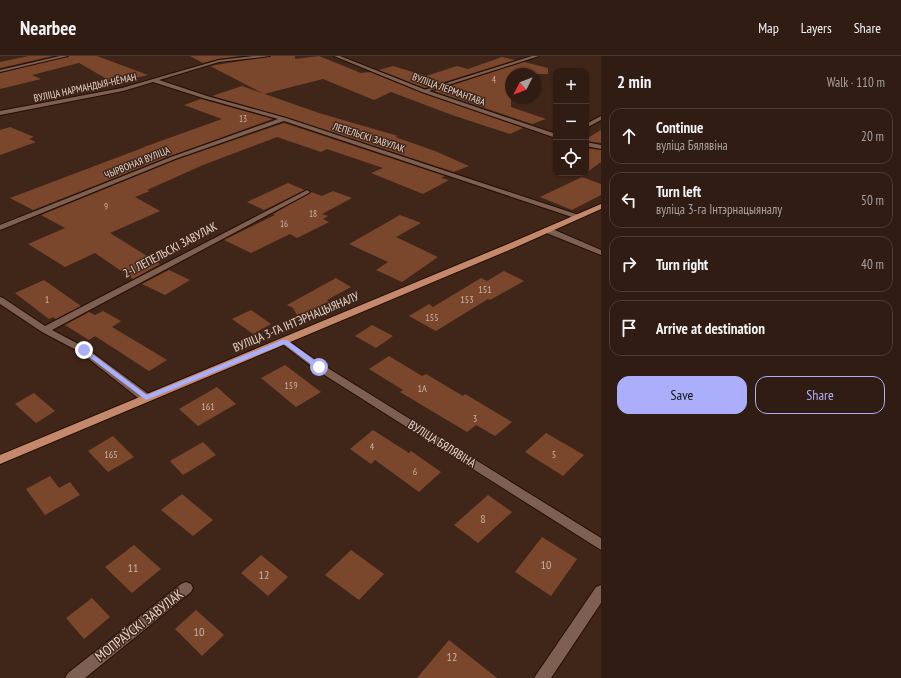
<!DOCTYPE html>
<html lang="en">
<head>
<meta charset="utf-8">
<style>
	body { margin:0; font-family:"PT Sans Narrow",sans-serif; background:#3c2921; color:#f1f3f6 }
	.controls { position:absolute; right:12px; top:12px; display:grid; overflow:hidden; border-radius:8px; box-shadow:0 1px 3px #0004 }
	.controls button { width:36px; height:36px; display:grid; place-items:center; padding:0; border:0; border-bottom:1px solid #4b3a33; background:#301c13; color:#f1f3f6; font:20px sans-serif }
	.compass { position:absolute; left:505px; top:12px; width:36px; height:36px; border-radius:50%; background:#301c13; box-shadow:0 1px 3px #0004; rotate:228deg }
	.stop { position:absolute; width:12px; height:12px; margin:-9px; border:3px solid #abaffb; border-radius:50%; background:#fff }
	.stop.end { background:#abaffb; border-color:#fff; box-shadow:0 1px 4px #0008 }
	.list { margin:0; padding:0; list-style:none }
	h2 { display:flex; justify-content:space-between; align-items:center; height:52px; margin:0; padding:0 16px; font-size:17px }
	h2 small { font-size:13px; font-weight:400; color:#a8a1a0 }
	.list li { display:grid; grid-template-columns:26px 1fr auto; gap:12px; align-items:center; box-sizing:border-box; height:56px; margin:0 8px 8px; padding:0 8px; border:1px solid #4b3a33; border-radius:12px }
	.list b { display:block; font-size:15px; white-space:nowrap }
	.list p { margin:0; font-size:13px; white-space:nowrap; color:#a8a1a0 }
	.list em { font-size:13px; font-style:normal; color:#a8a1a0 }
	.actions { display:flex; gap:8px; padding:12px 16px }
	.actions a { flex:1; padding:9px 0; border:1px solid #abaffb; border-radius:12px; text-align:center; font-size:14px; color:#abaffb }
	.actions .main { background:#abaffb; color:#111 }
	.icon { flex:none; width:22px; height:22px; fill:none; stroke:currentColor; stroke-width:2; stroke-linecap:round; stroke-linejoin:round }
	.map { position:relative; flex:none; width:601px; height:622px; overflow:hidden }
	header { display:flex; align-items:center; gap:24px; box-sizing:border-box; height:56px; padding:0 20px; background:#301c13; border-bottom:1px solid #4b3a33 }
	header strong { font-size:19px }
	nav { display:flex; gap:22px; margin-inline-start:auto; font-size:14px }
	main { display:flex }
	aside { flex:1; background:#301c13 }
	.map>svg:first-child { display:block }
	.building { fill:#7a472d }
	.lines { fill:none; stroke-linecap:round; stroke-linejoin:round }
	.lane-casing { stroke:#260e03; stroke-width:2 }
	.street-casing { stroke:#260e03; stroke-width:2 }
	.primary-casing { stroke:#260e03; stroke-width:2 }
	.lane { fill:#7e6052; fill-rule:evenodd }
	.street { fill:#7e6052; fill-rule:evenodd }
	.primary { fill:#c4896c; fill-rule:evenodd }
	.route { fill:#abaffb }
	.labels { text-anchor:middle; stroke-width:3; stroke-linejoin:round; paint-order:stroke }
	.far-number-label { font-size:9px; fill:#cbb2a4 }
	.far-street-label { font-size:10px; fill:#e6d5cc; stroke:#402619 }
	.number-label { font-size:10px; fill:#cbb2a4 }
	.street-label { font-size:12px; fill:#e6d5cc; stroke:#402619 }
	.near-number-label { font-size:12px; fill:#cbb2a4 }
	.near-street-label { font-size:14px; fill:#e6d5cc; stroke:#402619 }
</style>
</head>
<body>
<header>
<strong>Nearbee</strong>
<nav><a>Map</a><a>Layers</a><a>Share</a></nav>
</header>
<main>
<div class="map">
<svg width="601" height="622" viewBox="0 0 601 622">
	<rect width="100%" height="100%" fill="#402619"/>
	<g class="building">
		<path d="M 29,0 L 53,0 L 0,12 L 0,6 Z"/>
		<path d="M 69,0 L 97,0 L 148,19 L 114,27 L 79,7 L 32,19 L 41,23 L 0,33 L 0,17 Z"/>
		<path d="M 190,0 L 241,0 L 219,3 L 203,7 Z"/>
		<path d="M 271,0 L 295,0 L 295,3 L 319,0 L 361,17 L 370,16 L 422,37 L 523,72 L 510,78 L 452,59 L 391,36 L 374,44 L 323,23 L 264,38 L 210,10 Z"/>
		<path d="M 502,1 L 515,4 L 425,32 L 379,14 L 393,10 L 426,20 L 457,10 L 468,13 Z"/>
		<path d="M 524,6 L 548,12 L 548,18 L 511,18 L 511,51 L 546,63 L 532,68 L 434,35 Z"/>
		<path d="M 242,30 L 319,57 L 398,80 L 395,81 L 435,95 L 469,110 L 454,116 L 286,61 L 212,40 Z"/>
		<path d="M 201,43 L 273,63 L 170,100 L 33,154 L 10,142 L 145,91 L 144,91 L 222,63 L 184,49 Z"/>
		<path d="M 284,67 L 445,120 L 441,122 L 449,124 L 423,138 L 371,117 L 383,112 L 327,93 L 321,96 L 277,81 L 203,109 L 147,134 L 150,135 L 135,141 L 160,155 L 110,177 L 160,208 L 133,223 L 95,197 L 65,211 L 28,188 L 65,172 L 41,159 L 176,104 Z"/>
		<path d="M 10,71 L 34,81 L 29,83 L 36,86 L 0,99 L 0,74 Z"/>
		<path d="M 601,74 L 601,87 L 586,85 L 586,83 Z"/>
		<path d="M 586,92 L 601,94 L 601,106 L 586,117 Z"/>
		<path d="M 582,121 L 601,128 L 601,139 L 572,154 L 540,141 Z"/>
		<path d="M 288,127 L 305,134 L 264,154 L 247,146 Z"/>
		<path d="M 333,135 L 352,142 L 322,158 L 328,160 L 323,163 L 329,166 L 297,182 L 290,178 L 251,197 L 224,184 L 275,159 L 273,158 L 311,136 L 322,140 Z"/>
		<path d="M 400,159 L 421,167 L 396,181 L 438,201 L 402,226 L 376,214 L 388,206 L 349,188 Z"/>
		<path d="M 169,214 L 190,224 L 165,239 L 142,228 Z"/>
		<path d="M 504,215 L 524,225 L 490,244 L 488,243 L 436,275 L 409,260 L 429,248 L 433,251 L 481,222 L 487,225 Z"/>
		<path d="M 336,222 L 351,231 L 327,244 L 329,245 L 305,259 L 301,257 L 297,259 L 293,252 L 287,249 Z"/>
		<path d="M 44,224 L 81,250 L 56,263 L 53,261 L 49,263 L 15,237 Z"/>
		<path d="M 251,254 L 271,268 L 253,278 L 232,263 Z"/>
		<path d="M 103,255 L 121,265 L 112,271 L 167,304 L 149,315 L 95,280 L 89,284 L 65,269 L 89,256 L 95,259 Z"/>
		<path d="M 372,269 L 393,280 L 376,292 L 355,280 Z"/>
		<path d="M 389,300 L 422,320 L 426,318 L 463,340 L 465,338 L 512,366 L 495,380 L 476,369 L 467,376 L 400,336 L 403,334 L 369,313 Z"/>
		<path d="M 285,309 L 321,336 L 296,351 L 261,322 Z"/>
		<path d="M 217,331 L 236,348 L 198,370 L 179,353 Z"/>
		<path d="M 34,337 L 55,355 L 36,367 L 15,348 Z"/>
		<path d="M 373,374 L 409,397 L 411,395 L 441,416 L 419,436 L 375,404 L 371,408 L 350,393 Z"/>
		<path d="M 546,377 L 584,399 L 563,420 L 525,396 Z"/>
		<path d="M 113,380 L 134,401 L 108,416 L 88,395 Z"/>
		<path d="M 203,386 L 216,399 L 183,419 L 170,405 Z"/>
		<path d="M 50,420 L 59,432 L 70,426 L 80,439 L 45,459 L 26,433 Z"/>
		<path d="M 182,438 L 213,464 L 193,480 L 161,454 Z"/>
		<path d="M 488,439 L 512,456 L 478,487 L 454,469 Z"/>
		<path d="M 542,481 L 577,503 L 551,540 L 515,516 Z"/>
		<path d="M 134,489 L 161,513 L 132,537 L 105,511 Z"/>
		<path d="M 351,494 L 384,518 L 359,544 L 325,519 Z"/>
		<path d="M 261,499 L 288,521 L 268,540 L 241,517 Z"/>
		<path d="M 92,542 L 110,561 L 84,583 L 66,562 Z"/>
		<path d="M 196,554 L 224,579 L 202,600 L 175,573 Z"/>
		<path d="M 449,584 L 497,622 L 417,622 Z"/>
	</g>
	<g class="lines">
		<g class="lane-casing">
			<g id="lane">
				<path d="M 532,0 L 539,0 L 426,36 L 421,35 Z"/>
				<path d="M 544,172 L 550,172 L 601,194 L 601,199 L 544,176 Z"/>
			</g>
		</g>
		<g class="street-casing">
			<g id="street">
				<path d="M 60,0 L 68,0 L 0,16 L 0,14 Z"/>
				<path d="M 254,0 L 270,0 L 219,6 L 159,24 L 207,40 L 286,62 L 582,160 L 578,162 L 575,162 L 284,65 L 175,103 L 0,174 L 0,169 L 171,101 L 278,63 L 203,42 L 153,26 L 123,35 L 0,59 L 0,55 L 122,32 L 219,4 Z"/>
				<path d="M 334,0 L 340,0 L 426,34 L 556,78 L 556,82 L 422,36 Z"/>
				<path d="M 601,60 L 601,64 L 586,72 L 586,68 Z"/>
				<path d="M 586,86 L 601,89 L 601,93 L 586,90 Z"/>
				<path d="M 307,134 L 310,136 L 309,137 L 52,274 L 86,292 L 150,339 L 151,342 L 150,345 L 142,345 L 80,296 L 42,276 L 0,248 L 0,241 L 3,242 L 45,270 Z"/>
				<path d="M 284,282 L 323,309 L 601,482 L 601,494 L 315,313 L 281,287 L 279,285 Z"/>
				<path d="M 186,526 L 191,528 L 193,532 L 191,536 L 85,622 L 65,622 L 68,617 L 181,528 Z"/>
				<path d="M 601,529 L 601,547 L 551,622 L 534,622 L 596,531 Z"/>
			</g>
		</g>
		<g class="primary-casing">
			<path id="primary" d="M 601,148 L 601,153 L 514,192 L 0,408 L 0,399 L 508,188 Z"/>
		</g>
		<use href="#lane" class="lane"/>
		<use href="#street" class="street"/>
		<use href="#primary" class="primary"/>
	</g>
	<path class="route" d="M 282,284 L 287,284 L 321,309 L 321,312 L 316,312 L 284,288 L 146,344 L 80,294 L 86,293 L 147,339 Z"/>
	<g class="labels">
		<g class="far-number-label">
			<text x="494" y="27">4</text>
			<text x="243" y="66">13</text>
			<text x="106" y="154">9</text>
			<text x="313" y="161">18</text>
			<text x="284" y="171">16</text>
		</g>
		<g class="far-street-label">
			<text transform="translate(85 31) rotate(-12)" y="4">ВУЛІЦА НАРМАНДЫЯ-НЁМАН</text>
			<text transform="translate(449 33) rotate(20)" y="4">ВУЛІЦА ЛЕРМАНТАВА</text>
			<text transform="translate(369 81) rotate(18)" y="4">ЛЕПЕЛЬСКІ ЗАВУЛАК</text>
			<text transform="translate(137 106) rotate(-22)" y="4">ЧЫРВОНАЯ ВУЛІЦА</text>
		</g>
		<g class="number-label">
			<text x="485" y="237">151</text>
			<text x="47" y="247">1</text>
			<text x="467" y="247">153</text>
			<text x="432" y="265">155</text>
			<text x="291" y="333">159</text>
			<text x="422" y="336">1А</text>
			<text x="208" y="354">161</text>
			<text x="475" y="366">3</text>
			<text x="372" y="394">4</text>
			<text x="111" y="402">165</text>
			<text x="554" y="402">5</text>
			<text x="415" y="419">6</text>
		</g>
		<g class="street-label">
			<text transform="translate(170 194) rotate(-28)" y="4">2-І ЛЕПЕЛЬСКІ ЗАВУЛАК</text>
			<text transform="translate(296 266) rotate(-23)" y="4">ВУЛІЦА 3-ГА ІНТЭРНАЦЫЯНАЛУ</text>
			<text transform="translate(442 388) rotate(32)" y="4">ВУЛІЦА БЯЛЯВІНА</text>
		</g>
		<g class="near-number-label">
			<text x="483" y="467">8</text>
			<text x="546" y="513">10</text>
			<text x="133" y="516">11</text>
			<text x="264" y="523">12</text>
			<text x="199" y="580">10</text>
			<text x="452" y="605">12</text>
		</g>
		<g class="near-street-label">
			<text transform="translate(139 569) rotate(-38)" y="5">МОПРАЎСКІ ЗАВУЛАК</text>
		</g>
	</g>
</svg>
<div class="controls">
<button>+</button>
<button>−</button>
<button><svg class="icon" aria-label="locate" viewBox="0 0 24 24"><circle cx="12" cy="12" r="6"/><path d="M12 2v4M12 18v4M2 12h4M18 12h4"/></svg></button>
</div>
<svg class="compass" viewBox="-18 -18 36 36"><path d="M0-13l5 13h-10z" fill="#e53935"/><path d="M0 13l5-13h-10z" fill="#a8a1a0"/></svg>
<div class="stop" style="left:319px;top:311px"></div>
<div class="stop end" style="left:84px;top:294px"></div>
</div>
<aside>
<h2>2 min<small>Walk · 110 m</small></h2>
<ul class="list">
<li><svg class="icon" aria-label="ahead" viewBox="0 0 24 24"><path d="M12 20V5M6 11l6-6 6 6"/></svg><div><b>Continue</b><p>вуліца Бялявіна</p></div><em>20 m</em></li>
<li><svg class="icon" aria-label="left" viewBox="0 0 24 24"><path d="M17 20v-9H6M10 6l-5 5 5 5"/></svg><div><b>Turn left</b><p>вуліца 3-га Інтэрнацыяналу</p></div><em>50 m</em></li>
<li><svg class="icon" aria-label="right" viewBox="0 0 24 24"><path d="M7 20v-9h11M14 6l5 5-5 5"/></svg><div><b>Turn right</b></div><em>40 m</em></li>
<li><svg class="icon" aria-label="arrive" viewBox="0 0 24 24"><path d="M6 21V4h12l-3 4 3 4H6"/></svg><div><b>Arrive at destination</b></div></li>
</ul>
<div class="actions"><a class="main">Save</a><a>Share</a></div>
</aside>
</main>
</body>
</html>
